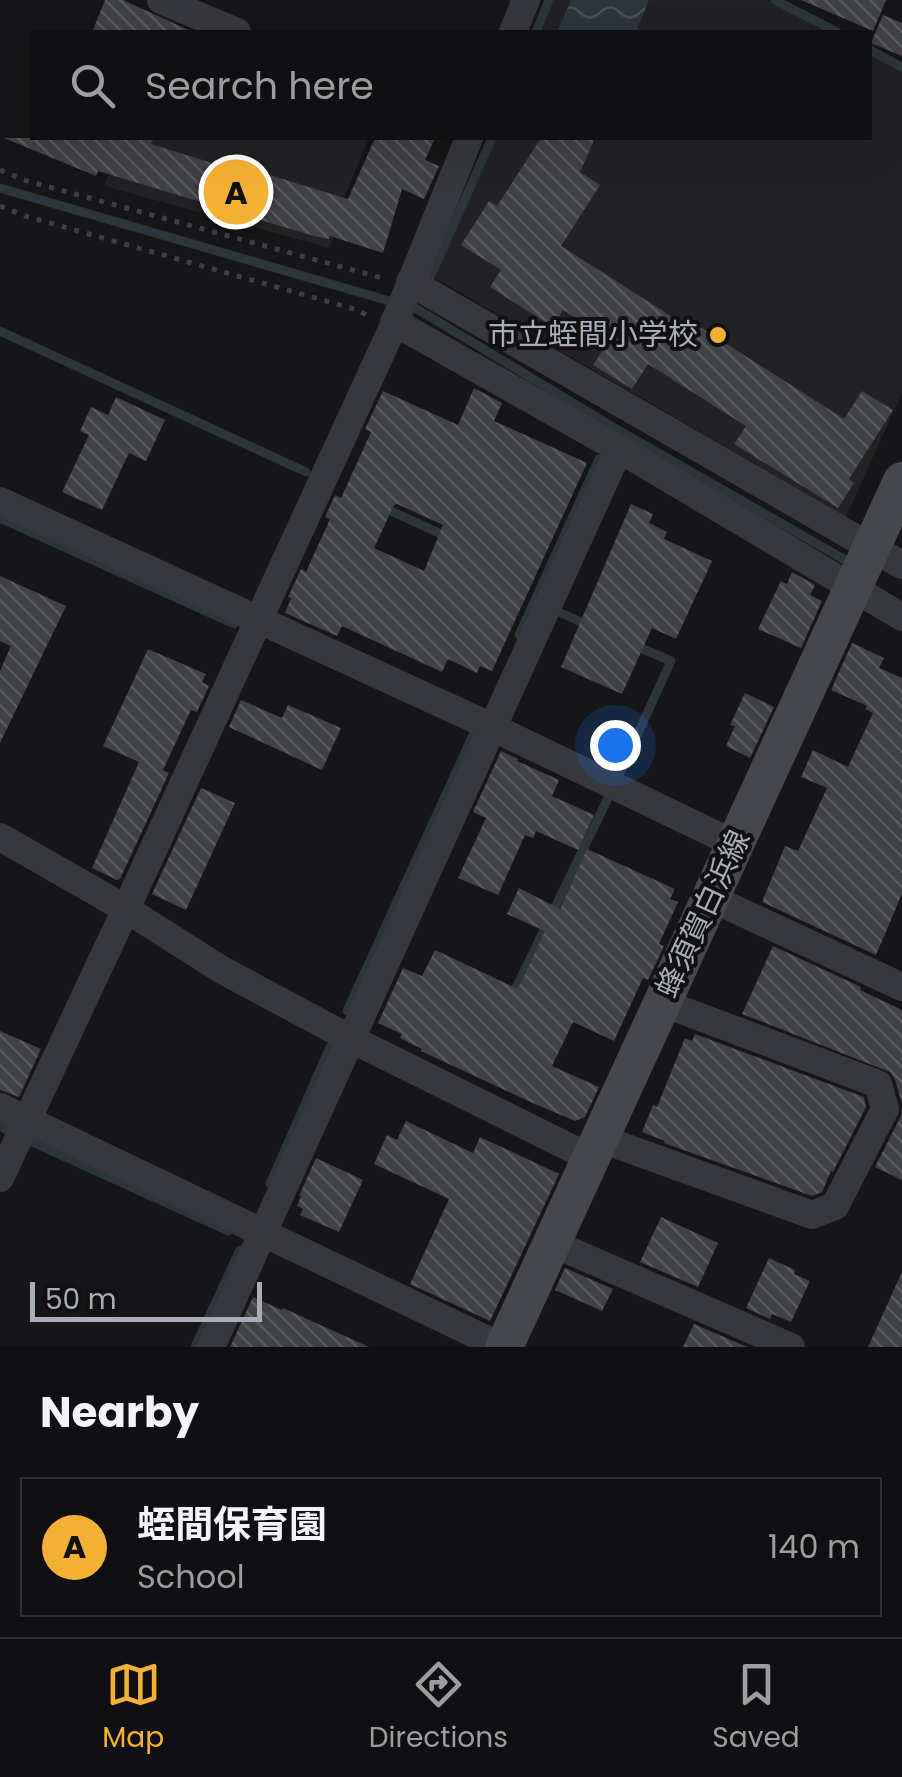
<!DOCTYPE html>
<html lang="en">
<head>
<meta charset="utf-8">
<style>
	body { margin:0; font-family:Poppins,"Noto Sans JP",sans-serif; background:#1e1e20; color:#f1f3f6 }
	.scale { position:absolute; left:30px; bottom:25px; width:232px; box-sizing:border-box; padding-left:10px; border:5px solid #a8adb8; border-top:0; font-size:28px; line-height:35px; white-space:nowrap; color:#a8adb8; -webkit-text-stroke:8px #111113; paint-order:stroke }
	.you { position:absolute; left:615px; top:745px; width:35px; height:35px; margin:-25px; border:8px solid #fff; border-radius:50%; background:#1a73e8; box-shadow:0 0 0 15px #1a73e833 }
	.badge { display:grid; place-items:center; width:65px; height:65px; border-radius:50%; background:#f2b134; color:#111; font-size:32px; font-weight:700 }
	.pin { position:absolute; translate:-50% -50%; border:5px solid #fff; box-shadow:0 2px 10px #0006 }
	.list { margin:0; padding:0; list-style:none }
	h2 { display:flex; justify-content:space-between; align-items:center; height:130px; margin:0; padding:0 40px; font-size:42px }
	h2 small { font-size:32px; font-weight:400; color:#9c9d9f }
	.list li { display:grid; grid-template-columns:65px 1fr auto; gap:30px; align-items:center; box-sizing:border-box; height:140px; margin:0 20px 20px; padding:0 20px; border:2px solid #303032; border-radius:0px }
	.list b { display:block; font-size:38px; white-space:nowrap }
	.list p { margin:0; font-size:32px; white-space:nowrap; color:#9c9d9f }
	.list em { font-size:32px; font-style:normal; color:#9c9d9f }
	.icon { flex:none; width:55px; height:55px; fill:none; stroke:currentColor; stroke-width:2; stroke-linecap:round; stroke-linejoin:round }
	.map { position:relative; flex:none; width:902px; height:1347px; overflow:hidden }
	.search { position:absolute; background:#101012; box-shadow:0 10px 40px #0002; left:30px; right:30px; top:30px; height:110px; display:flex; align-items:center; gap:25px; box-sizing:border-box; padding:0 35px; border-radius:0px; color:#9c9d9f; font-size:38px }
	.sheet { height:290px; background:#101012 }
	nav { display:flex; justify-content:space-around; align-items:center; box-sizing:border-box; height:140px; border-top:2px solid #303032; background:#101012; font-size:28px; color:#9c9d9f }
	nav a { display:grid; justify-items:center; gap:5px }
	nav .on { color:#f2b134 }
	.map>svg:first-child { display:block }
	.built { fill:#222225 }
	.water { fill:url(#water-waves) }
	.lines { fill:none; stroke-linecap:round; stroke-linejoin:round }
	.stream { stroke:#2c353c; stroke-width:9 }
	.building { fill:url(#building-back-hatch); fill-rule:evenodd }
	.path { stroke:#3d3f44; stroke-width:5; stroke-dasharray:5 8; stroke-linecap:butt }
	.minor { stroke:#37383d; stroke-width:28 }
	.secondary { stroke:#45474d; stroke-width:38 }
	.poi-dot { fill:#f2b134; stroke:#111113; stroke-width:4 }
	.labels { text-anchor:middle; stroke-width:8; stroke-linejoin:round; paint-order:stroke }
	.poi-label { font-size:30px; fill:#a8adb8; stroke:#111113; text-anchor:end }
	.street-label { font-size:30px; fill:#a8adb8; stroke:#111113 }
</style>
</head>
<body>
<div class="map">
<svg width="902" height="1347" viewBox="0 0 902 1347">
	<defs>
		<pattern id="water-waves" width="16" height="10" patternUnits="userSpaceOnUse" patternTransform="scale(2.5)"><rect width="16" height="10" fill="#2c353c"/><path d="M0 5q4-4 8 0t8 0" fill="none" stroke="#485056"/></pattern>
		<pattern id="building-back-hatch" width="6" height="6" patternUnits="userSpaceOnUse" patternTransform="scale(2.5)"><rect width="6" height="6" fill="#404145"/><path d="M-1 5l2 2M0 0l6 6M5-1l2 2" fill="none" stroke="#595a5e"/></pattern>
	</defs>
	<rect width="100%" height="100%" fill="#161618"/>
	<g class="built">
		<path d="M 554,0 L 767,0 L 829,32 L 540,32 Z"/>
		<path d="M 870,54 L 902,71 L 902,393 L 846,517 L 435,278 L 495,138 L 870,138 Z"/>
		<path d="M 124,138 L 369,138 L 344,198 L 330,248 L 104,186 Z"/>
	</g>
	<path class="water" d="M 571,0 L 649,0 L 636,32 L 557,32 Z"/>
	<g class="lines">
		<g class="stream">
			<path d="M 775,0 L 837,32"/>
			<path d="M 536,32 L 549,0"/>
			<path d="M 870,50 L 902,67"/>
			<path d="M 0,188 L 417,309 L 613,427 L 854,565"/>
			<path d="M 429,280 L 492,138"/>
			<path d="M 0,331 L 306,472"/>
			<path d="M 382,507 L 450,538"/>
			<path d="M 0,518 L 234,624"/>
			<path d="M 554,610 L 588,625"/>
			<path d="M 519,635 L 599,459"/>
			<path d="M 618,777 L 671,661 L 634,645"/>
			<path d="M 512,996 L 610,794"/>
			<path d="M 347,1011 L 473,735"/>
			<path d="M 0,1126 L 7,1130"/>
			<path d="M 30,1141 L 228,1231"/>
			<path d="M 270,1184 L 330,1047"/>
			<path d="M 195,1347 L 240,1250"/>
		</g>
	</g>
	<g class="building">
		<path d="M 105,0 L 123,0 L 193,32 L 92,32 Z"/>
		<path d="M 801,0 L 886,0 L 873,31 Z"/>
		<path d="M 883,15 L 902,23 L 902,56 L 871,43 Z"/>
		<path d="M 4,138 L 154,138 L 151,144 L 225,167 L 227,162 L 348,199 L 375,138 L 435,138 L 425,160 L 439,166 L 424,199 L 402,189 L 383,253 L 330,236 L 329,239 L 314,236 L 98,171 L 96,176 Z"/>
		<path d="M 541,138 L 595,138 L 580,172 L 600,185 L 561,246 L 696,332 L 700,327 L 844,419 L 862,391 L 893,410 L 849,479 L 854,483 L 838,508 L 734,444 L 746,426 L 648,364 L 632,389 L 593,365 L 610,339 L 563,310 L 553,327 L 490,287 L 501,270 L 461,245 L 489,201 L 497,206 Z"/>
		<path d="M 474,388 L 502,403 L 494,421 L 587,463 L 492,671 L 480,666 L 477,673 L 448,659 L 442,672 L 342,626 L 337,636 L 285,613 L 291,598 L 288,597 L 301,569 L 306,572 L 330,519 L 325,517 L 335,495 L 341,498 L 371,432 L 365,429 L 383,391 L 458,425 ZM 397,504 L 443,525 L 424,571 L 374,548 L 394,505 Z"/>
		<path d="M 116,397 L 165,420 L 146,461 L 129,453 L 102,510 L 62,492 L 89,435 L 80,431 L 91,407 L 108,415 Z"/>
		<path d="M 631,504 L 653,514 L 649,523 L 667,532 L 664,539 L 712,561 L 676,639 L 652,628 L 622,694 L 561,667 Z"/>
		<path d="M 792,572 L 815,585 L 810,595 L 822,601 L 801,648 L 758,629 L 781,581 L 787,584 Z"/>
		<path d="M 0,576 L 66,606 L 0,743 L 0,671 L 11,646 L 0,641 Z"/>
		<path d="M 852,643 L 884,658 L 879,668 L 902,678 L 902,894 L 876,955 L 762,902 L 785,846 L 798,851 L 827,788 L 801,777 L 813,750 L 848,767 L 873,713 L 865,709 L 867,706 L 831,690 Z"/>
		<path d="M 148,649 L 206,674 L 202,682 L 209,686 L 197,712 L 191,710 L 163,770 L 169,773 L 120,879 L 117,880 L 92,868 L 139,762 L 103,746 Z"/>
		<path d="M 745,693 L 774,707 L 750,758 L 726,746 L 735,726 L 730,725 Z"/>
		<path d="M 241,700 L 282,718 L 288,705 L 341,728 L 322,770 L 229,727 Z"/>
		<path d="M 501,751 L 518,759 L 517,761 L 559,780 L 552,796 L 594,815 L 578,850 L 536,831 L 533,838 L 525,835 L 498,895 L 458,878 L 486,818 L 473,812 Z"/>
		<path d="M 201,788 L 235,803 L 186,910 L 152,894 Z"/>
		<path d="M 587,849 L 675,889 L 670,899 L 678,902 L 659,944 L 664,946 L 648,980 L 643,978 L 614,1041 L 573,1022 L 552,1066 L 599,1087 L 585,1117 L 575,1121 L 535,1104 L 421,1051 L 422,1049 L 400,1038 L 402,1034 L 378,1023 L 403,968 L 422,976 L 435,950 L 518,989 L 545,931 L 507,914 L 519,888 L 560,909 Z"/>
		<path d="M 773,946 L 861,987 L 860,990 L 902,1010 L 902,1180 L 875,1167 L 901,1116 L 902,1104 L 895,1079 L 890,1072 L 742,1014 Z"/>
		<path d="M 0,1031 L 41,1049 L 19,1097 L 0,1090 Z"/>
		<path d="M 695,1034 L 864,1097 L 866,1107 L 833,1172 L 831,1171 L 822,1192 L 812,1196 L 664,1143 L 665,1141 L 642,1132 L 653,1105 L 657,1107 L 685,1038 L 692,1041 Z"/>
		<path d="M 406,1121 L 473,1153 L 480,1137 L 559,1174 L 490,1321 L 410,1284 L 449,1199 L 374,1164 L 387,1135 L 397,1140 Z"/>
		<path d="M 316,1158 L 363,1180 L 339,1232 L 300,1215 L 303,1209 L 297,1206 L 301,1196 L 299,1196 Z"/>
		<path d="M 661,1217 L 718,1243 L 698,1287 L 640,1262 Z"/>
		<path d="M 769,1258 L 795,1270 L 794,1274 L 810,1281 L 791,1322 L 772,1314 L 770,1319 L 746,1308 Z"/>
		<path d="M 565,1268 L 613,1289 L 602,1311 L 555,1290 Z"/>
		<path d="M 902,1272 L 902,1347 L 868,1347 Z"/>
		<path d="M 253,1297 L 282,1310 L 283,1308 L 369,1347 L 230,1347 Z"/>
		<path d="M 694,1324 L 747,1347 L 683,1347 Z"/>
	</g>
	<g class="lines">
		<g class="path">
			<path d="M 0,170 L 24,180 L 382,278"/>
			<path d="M 0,206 L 25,216 L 358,310 L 366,315"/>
		</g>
		<g class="minor">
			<path d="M 161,0 L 237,32"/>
			<path d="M 513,32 L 526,0"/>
			<path d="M 410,282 L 902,565"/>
			<path d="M 394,322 L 619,449 L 902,617"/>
			<path d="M 0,501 L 492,727 L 735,844"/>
			<path d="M 0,837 L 126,909 L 222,970 L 349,1038 L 591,1158"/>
			<path d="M 711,898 L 902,987"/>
			<path d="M 0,1107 L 502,1347"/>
			<path d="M 601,1137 L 621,1146 L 812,1215 L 835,1206 L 885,1109 L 878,1084 L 663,1003"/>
			<path d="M 0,1178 L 126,909 L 392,329 L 469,138"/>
			<path d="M 552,1243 L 791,1347"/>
			<path d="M 211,1347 L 619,449"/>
		</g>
		<path class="secondary" d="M 504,1347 L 902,481"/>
	</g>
	<circle class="poi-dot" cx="718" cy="335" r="10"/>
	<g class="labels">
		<g class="poi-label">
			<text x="698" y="345">市立蛭間小学校</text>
		</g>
		<g class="street-label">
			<text transform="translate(703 914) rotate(-65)" y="10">蜂須賀白浜線</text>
		</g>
	</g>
</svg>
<div class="scale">50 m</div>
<div class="you"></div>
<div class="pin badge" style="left:236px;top:192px">A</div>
<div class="search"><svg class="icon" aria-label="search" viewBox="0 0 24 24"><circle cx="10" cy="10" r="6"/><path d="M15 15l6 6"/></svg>Search here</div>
</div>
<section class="sheet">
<h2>Nearby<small></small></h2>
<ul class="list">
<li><span class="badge">A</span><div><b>蛭間保育園</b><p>School</p></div><em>140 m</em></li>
</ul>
</section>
<nav>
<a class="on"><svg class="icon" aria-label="map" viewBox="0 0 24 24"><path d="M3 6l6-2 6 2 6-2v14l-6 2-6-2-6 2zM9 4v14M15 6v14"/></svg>Map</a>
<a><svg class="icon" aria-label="directions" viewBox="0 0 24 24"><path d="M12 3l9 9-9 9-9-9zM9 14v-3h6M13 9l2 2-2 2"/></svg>Directions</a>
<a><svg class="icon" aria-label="saved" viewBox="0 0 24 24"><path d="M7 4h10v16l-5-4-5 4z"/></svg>Saved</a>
</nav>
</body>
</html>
